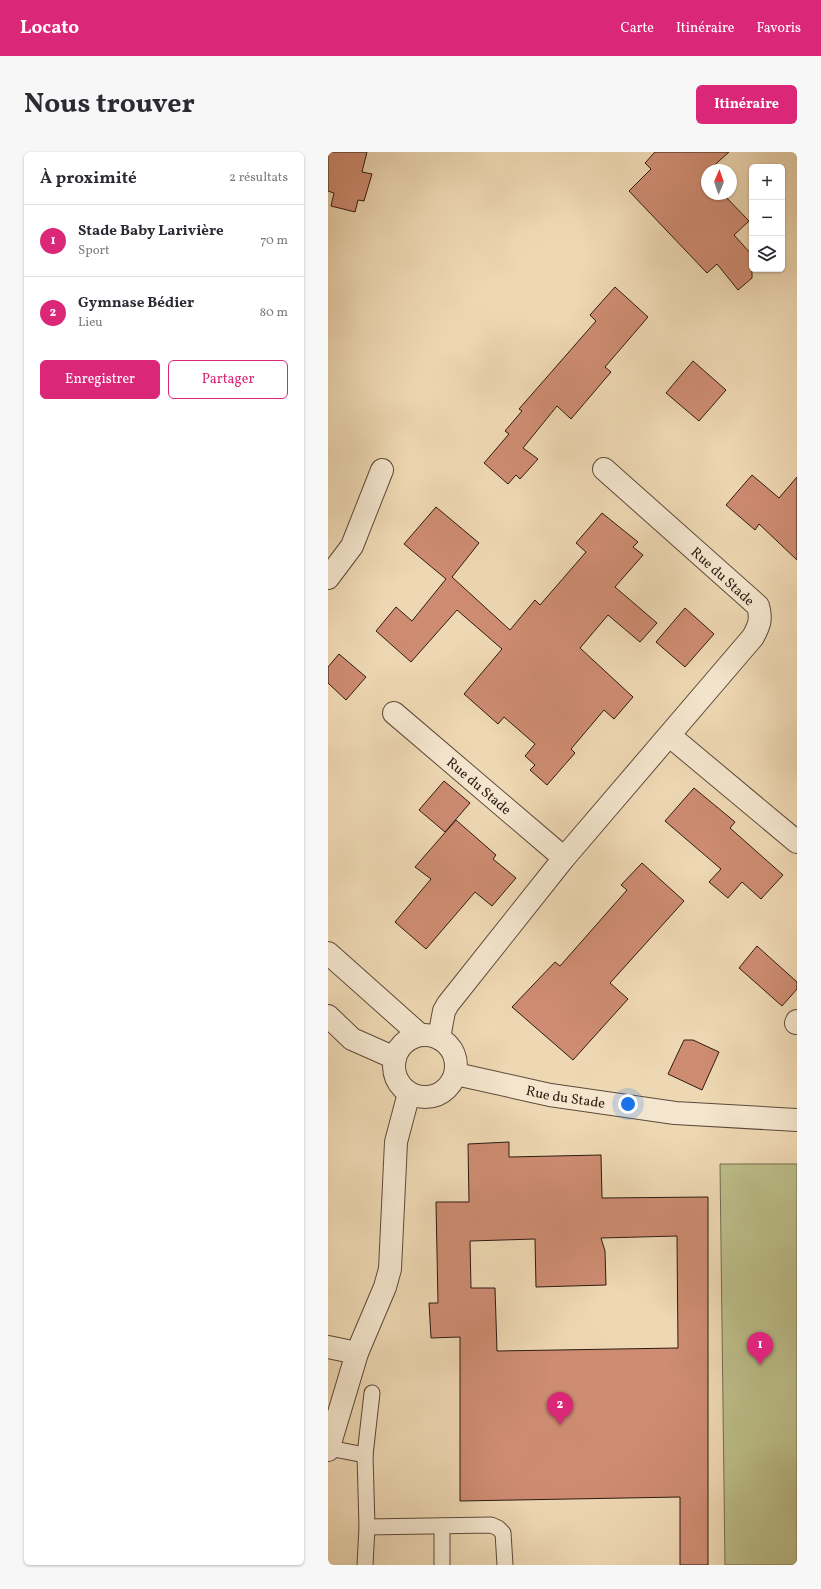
<!DOCTYPE html>
<html lang="fr">
<head>
<meta charset="utf-8">
<style>
	body { margin:0; font-family:Vollkorn,serif; background:#f7f7f7; color:#2b2b33 }
	.controls { position:absolute; right:12px; top:12px; display:grid; overflow:hidden; border-radius:6px; box-shadow:0 1px 3px #0004 }
	.controls button { width:36px; height:36px; display:grid; place-items:center; padding:0; border:0; border-bottom:1px solid #e1e1e2; background:#fff; color:#2b2b33; font:20px sans-serif }
	.compass { position:absolute; left:373px; top:12px; width:36px; height:36px; border-radius:50%; background:#fff; box-shadow:0 1px 3px #0004; rotate:2deg }
	.you { position:absolute; left:300px; top:952px; width:14px; height:14px; margin:-10px; border:3px solid #fff; border-radius:50%; background:#1a73e8; box-shadow:0 0 0 6px #1a73e833 }
	.badge { display:grid; place-items:center; width:26px; height:26px; border-radius:50%; background:#db2777; color:#fff; font-size:13px; font-weight:700 }
	.pin { position:absolute; translate:-50% -33px; filter:drop-shadow(0 1px 2px #0008) }
	.pin::after { content:''; position:absolute; top:21px; width:14px; height:12px; background:inherit; clip-path:polygon(0 0,100% 0,50% 100%) }
	.list { margin:0; padding:0; list-style:none }
	h2 { display:flex; justify-content:space-between; align-items:center; height:52px; margin:0; padding:0 16px; font-size:17px }
	h2 small { font-size:13px; font-weight:400; color:#7c7c81 }
	.list li { display:grid; grid-template-columns:26px 1fr auto; gap:12px; align-items:center; box-sizing:border-box; height:72px; padding:0 16px; border-top:1px solid #e1e1e2 }
	.list b { display:block; font-size:15px; white-space:nowrap }
	.list p { margin:0; font-size:13px; white-space:nowrap; color:#7c7c81 }
	.list em { font-size:13px; font-style:normal; color:#7c7c81 }
	.actions { display:flex; gap:8px; padding:12px 16px }
	.actions a { flex:1; padding:9px 0; border:1px solid #db2777; border-radius:6px; text-align:center; font-size:14px; color:#db2777 }
	.actions .main { background:#db2777; color:#fff }
	.icon { flex:none; width:22px; height:22px; fill:none; stroke:currentColor; stroke-width:2; stroke-linecap:round; stroke-linejoin:round }
	.map { position:relative; flex:none; width:469px; height:1413px; overflow:hidden; border-radius:6px }
	header { display:flex; align-items:center; gap:24px; box-sizing:border-box; height:56px; padding:0 20px; background:#db2777; color:#fff }
	header strong { font-size:19px }
	nav { display:flex; gap:22px; margin-inline-start:auto; font-size:14px }
	.intro { display:flex; align-items:center; justify-content:space-between; box-sizing:border-box; height:96px; padding:0 24px }
	h1 { margin:0; font-size:28px }
	.button { padding:10px 18px; border-radius:6px; background:#db2777; color:#fff; font-size:14px; font-weight:700 }
	main { display:flex; gap:24px; padding:0 24px }
	aside { flex:1; background:#fff; border-radius:6px; box-shadow:0 1px 3px #0004 }
	.map>svg:first-child { display:block }
	.green { fill:#bcbe8a; stroke:#746c4e }
	.building { fill:#ce8c72; stroke:#2d1a11; fill-rule:evenodd }
	.lines { fill:none; stroke-linecap:round; stroke-linejoin:round }
	.service-casing { stroke:#5d4a3a; stroke-width:17 }
	.minor-casing { stroke:#5d4a3a; stroke-width:24 }
	.service { stroke:#f4e6ce; stroke-width:15 }
	.minor { stroke:#f4e6ce; stroke-width:22 }
	.labels { text-anchor:middle; stroke-width:4; stroke-linejoin:round; paint-order:stroke }
	.street-label { font-size:14px; fill:#2d1a11; stroke:#f4e6ce }
</style>
</head>
<body>
<header>
<strong>Locato</strong>
<nav><a>Carte</a><a>Itinéraire</a><a>Favoris</a></nav>
</header>
<div class="intro"><h1>Nous trouver</h1><a class="button">Itinéraire</a></div>
<main>
<aside>
<h2>À proximité<small>2 résultats</small></h2>
<ul class="list">
<li><span class="badge">1</span><div><b>Stade Baby Larivière</b><p>Sport</p></div><em>70 m</em></li>
<li><span class="badge">2</span><div><b>Gymnase Bédier</b><p>Lieu</p></div><em>80 m</em></li>
</ul>
<div class="actions"><a class="main">Enregistrer</a><a>Partager</a></div>
</aside>
<div class="map">
<svg width="469" height="1413" viewBox="0 0 469 1413">
	<rect width="100%" height="100%" fill="#eed8b3"/>
	<filter id="stains"><feTurbulence type="fractalNoise" baseFrequency=".005" numOctaves="4"/><feColorMatrix values="0 0 0 0 .2 0 0 0 0 .09 0 0 0 0 .02 0 0 0 .5 -.17"/></filter>
	<radialGradient id="worn" r=".72"><stop offset=".6" stop-color="#630" stop-opacity="0"/><stop offset="1" stop-color="#630" stop-opacity=".3"/></radialGradient>
	<path class="green" d="M 469,1012 L 469,1413 L 397,1413 L 392,1012 Z"/>
	<g class="building">
		<path d="M 0,0 L 39,0 L 34,20 L 44,22 L 36,49 L 30,48 L 27,60 L 3,54 L 6,41 L 0,39 Z"/>
		<path d="M 327,0 L 401,0 L 381,18 L 379,18 L 376,23 L 379,26 L 379,42 L 395,42 L 421,69 L 406,83 L 424,103 L 424,126 L 410,138 L 389,112 L 379,121 L 301,39 L 323,17 L 317,11 Z"/>
		<path d="M 287,135 L 320,165 L 277,215 L 283,220 L 243,267 L 229,254 L 195,296 L 210,307 L 192,327 L 188,323 L 180,332 L 156,311 L 181,282 L 177,279 L 194,259 L 191,257 L 268,169 L 262,163 Z"/>
		<path d="M 365,209 L 398,238 L 371,269 L 338,241 Z"/>
		<path d="M 424,323 L 451,346 L 469,325 L 469,408 L 431,372 L 427,378 L 398,353 Z"/>
		<path d="M 108,355 L 151,391 L 124,425 L 182,478 L 207,448 L 212,453 L 258,400 L 248,391 L 274,361 L 310,390 L 305,395 L 315,403 L 287,435 L 329,471 L 312,490 L 280,463 L 252,496 L 305,545 L 286,567 L 276,558 L 243,597 L 247,601 L 219,633 L 202,618 L 207,613 L 197,604 L 207,592 L 176,565 L 170,572 L 136,542 L 174,497 L 129,458 L 83,510 L 48,479 L 68,455 L 84,469 L 118,427 L 76,392 Z"/>
		<path d="M 357,456 L 386,482 L 357,515 L 328,490 Z"/>
		<path d="M 11,502 L 38,525 L 18,548 L 0,531 L 0,515 Z"/>
		<path d="M 116,629 L 142,651 L 117,680 L 91,658 Z"/>
		<path d="M 366,636 L 407,670 L 402,676 L 455,723 L 433,747 L 414,730 L 400,746 L 381,730 L 393,717 L 337,669 Z"/>
		<path d="M 128,668 L 168,703 L 165,707 L 188,726 L 164,754 L 147,740 L 98,797 L 67,770 L 103,727 L 87,715 Z"/>
		<path d="M 314,711 L 356,749 L 282,831 L 300,847 L 245,908 L 184,855 L 227,810 L 232,814 L 299,738 L 293,733 Z"/>
		<path d="M 429,794 L 469,830 L 469,837 L 454,854 L 411,816 Z"/>
		<path d="M 356,888 L 365,888 L 391,900 L 374,938 L 340,922 Z"/>
		<path d="M 181,990 L 181,1005 L 273,1003 L 274,1046 L 380,1045 L 380,1413 L 352,1413 L 352,1345 L 132,1349 L 132,1185 L 103,1186 L 101,1151 L 110,1151 L 108,1050 L 141,1050 L 140,992 ZM 349,1084 L 350,1196 L 169,1199 L 167,1136 L 143,1136 L 142,1089 L 207,1087 L 208,1135 L 278,1133 L 277,1099 L 273,1086 Z"/>
	</g>
	<g class="lines">
		<g class="service-casing">
			<g id="service">
				<path d="M 1,1296 L 37,1303"/>
				<path d="M 39,1375 L 163,1373 L 170,1376 L 175,1381 L 177,1413"/>
				<path d="M 37,1413 L 39,1375 L 37,1303 L 44,1241"/>
				<path d="M 114,1413 L 114,1374"/>
			</g>
		</g>
		<g class="minor-casing">
			<g id="minor">
				<path d="M 0,426 L 24,394 L 54,318"/>
				<path id="s1" d="M 66,561 L 236,706"/>
				<path d="M 342,584 L 469,690"/>
				<path d="M 0,801 L 92,883"/>
				<path d="M 0,864 L 24,887 L 67,906"/>
				<path d="M 468,871 L 469,869"/>
				<circle cx="97" cy="914" r="31"/>
				<path d="M 111,886 L 116,859 L 120,852 L 236,706 L 425,485 C 431,474 434,467 430,454 L 276,317"/>
				<path id="s2" d="M 128,922 L 222,943 L 347,961 L 469,968"/>
				<path d="M 0,1195 L 29,1201"/>
				<path d="M 0,1298 L 29,1201 L 57,1135 L 62,1117 L 68,990 L 81,941"/>
			</g>
		</g>
		<use href="#service" class="service"/>
		<use href="#minor" class="minor"/>
	</g>
	<g class="labels">
		<g class="street-label">
			<text transform="translate(395 424) rotate(42)" y="5">Rue du Stade</text>
			<text dy="5" stroke="none"><textPath href="#s1" startOffset="112">Rue du Stade</textPath></text>
			<text dy="5" stroke="none"><textPath href="#s2" startOffset="112">Rue du Stade</textPath></text>
		</g>
	</g>
	<rect width="100%" height="100%" filter="url(#stains)"/>
	<rect width="100%" height="100%" fill="url(#worn)"/>
</svg>
<div class="controls">
<button>+</button>
<button>−</button>
<button><svg class="icon" aria-label="layers" viewBox="0 0 24 24"><path d="M12 4l9 5-9 5-9-5zM3 14l9 5 9-5"/></svg></button>
</div>
<svg class="compass" viewBox="-18 -18 36 36"><path d="M0-13l5 13h-10z" fill="#e53935"/><path d="M0 13l5-13h-10z" fill="#7c7c81"/></svg>
<div class="you"></div>
<div class="pin badge" style="left:432px;top:1213px">1</div>
<div class="pin badge" style="left:232px;top:1273px">2</div>
</div>
</main>
</body>
</html>
